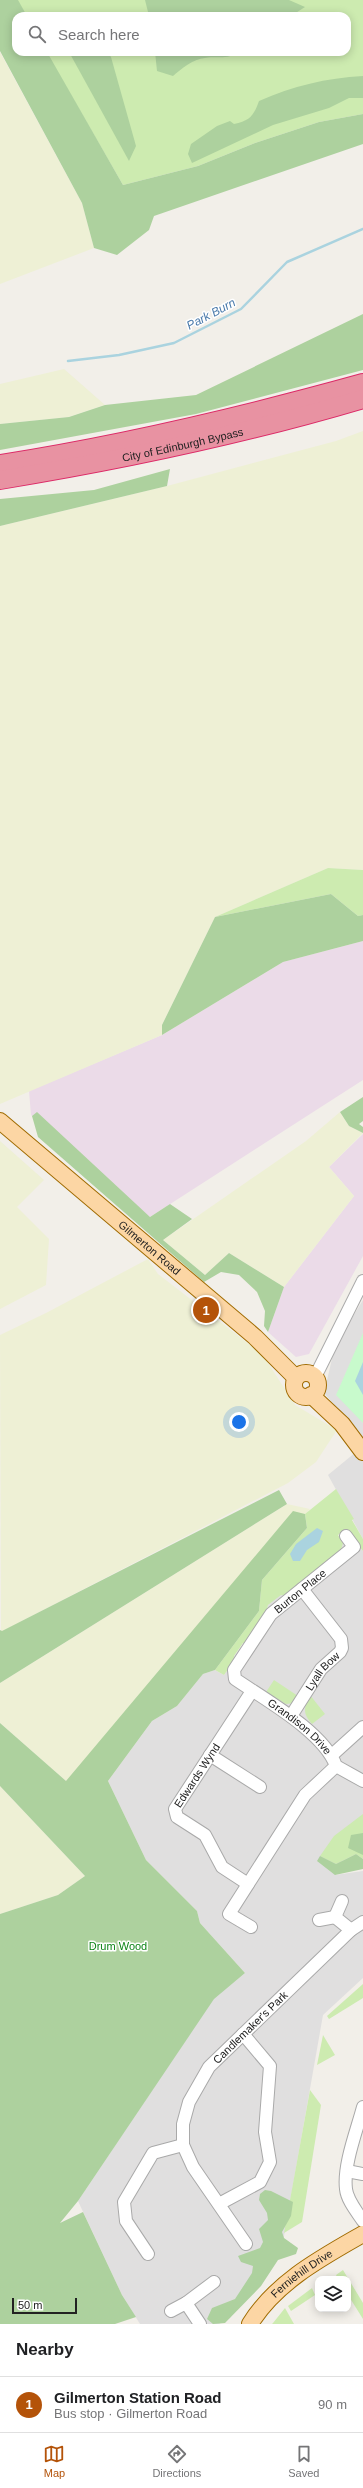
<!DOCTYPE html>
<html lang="en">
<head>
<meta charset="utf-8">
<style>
	body { margin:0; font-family:Helvetica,sans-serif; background:#f6f6f6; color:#202124 }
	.controls { position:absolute; right:12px; bottom:12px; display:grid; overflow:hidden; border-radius:8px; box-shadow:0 2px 10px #0003 }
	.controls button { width:36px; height:36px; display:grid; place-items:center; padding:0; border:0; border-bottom:1px solid #e0e0e0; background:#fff; color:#202124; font:20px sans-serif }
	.scale { position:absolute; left:12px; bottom:10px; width:65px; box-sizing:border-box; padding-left:4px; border:2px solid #222; border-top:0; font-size:11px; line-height:14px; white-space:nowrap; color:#222; -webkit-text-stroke:3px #fff; paint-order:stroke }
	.you { position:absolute; left:239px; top:1422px; width:14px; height:14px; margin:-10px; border:3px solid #fff; border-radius:50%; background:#1a73e8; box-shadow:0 0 0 6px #1a73e833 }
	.badge { display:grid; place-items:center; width:26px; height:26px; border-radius:50%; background:#b45309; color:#fff; font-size:13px; font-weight:700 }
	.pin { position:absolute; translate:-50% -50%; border:2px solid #fff; box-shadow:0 1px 4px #0006 }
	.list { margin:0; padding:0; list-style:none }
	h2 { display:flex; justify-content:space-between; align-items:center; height:52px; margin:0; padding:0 16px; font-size:17px }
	h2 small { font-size:13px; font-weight:400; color:#757577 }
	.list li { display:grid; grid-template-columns:26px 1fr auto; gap:12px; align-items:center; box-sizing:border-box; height:56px; padding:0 16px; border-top:1px solid #e0e0e0 }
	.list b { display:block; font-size:15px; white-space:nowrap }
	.list p { margin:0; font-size:13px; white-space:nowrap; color:#757577 }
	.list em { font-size:13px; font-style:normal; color:#757577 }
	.icon { flex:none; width:22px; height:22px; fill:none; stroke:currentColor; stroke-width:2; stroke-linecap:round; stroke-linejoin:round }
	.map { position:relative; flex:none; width:363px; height:2324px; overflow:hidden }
	.search { position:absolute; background:#fff; box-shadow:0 2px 10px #0003; left:12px; right:12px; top:12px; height:44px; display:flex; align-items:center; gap:10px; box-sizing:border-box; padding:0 14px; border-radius:12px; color:#757577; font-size:15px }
	.sheet { height:108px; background:#fff }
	nav { display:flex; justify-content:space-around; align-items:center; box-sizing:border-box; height:56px; border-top:1px solid #e0e0e0; background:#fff; font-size:11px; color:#757577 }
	nav a { display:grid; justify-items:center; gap:2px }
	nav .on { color:#b45309 }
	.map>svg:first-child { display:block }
	.residential { fill:#e0dfdf }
	.industrial { fill:#ebdbe8 }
	.farmland { fill:#eef0d5 }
	.grass { fill:#cdebb0 }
	.forest { fill:#add19e }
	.park { fill:#c8facc }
	.water { fill:#aad3df }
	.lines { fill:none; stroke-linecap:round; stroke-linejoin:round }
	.stream { stroke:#aad3df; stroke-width:2.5 }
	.minor-casing { stroke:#a9a9a9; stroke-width:14 }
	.major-casing { stroke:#a06b00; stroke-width:18 }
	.highway-casing { stroke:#dc2a67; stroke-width:20 }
	.minor { stroke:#fff; stroke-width:12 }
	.major { stroke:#fcd6a4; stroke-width:16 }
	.highway { stroke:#e892a2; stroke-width:18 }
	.labels { text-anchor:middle; stroke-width:3; stroke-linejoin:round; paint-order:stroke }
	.street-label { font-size:11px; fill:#222; stroke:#fff }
	.park-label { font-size:11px; fill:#0c8416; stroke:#fff }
	.water-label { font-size:12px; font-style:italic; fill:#4a7aab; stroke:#fff }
</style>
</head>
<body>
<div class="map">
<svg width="363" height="2324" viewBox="0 0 363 2324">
	<rect width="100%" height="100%" fill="#f2efe9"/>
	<g class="residential">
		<path d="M 363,1300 L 363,1438 L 324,1393 L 335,1346 Z"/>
		<path d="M 356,1452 L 363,1460 L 363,1539 L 328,1475 Z"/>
		<path d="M 345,1530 L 363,1551 L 363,1819 L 335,1875 L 363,1871 L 363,1978 L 323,2015 L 283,2242 L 230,2318 L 219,2324 L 140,2324 L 122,2295 L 78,2201 L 214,1998 L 245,1973 L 200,1923 L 197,1911 L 146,1860 L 108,1781 L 152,1721 L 177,1706 L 203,1674 L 215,1670 L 224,1675 L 235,1660 L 234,1656 L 266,1613 L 268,1605 Z"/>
	</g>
	<g class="industrial">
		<path d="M 363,941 L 363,1080 L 150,1217 L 31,1115 L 29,1091 L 162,1035 L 283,962 Z"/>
		<path d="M 363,1134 L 363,1256 L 309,1354 L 296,1357 L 268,1332 L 284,1287 L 354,1196 L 329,1167 Z"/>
	</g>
	<g class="farmland">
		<path d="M 0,52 L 82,203 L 94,248 L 0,284 Z"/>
		<path d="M 64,369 L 105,405 L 69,417 L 0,424 L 0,384 Z"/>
		<path d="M 363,431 L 363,870 L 328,868 L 215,917 L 162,1025 L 162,1035 L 0,1104 L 0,526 L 167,486 L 336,441 Z"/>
		<path d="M 340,1112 L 349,1126 L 363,1133 L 329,1167 L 354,1196 L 284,1287 L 229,1253 L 205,1275 L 163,1240 L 306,1141 Z"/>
		<path d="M 0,1141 L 44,1180 L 17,1207 L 49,1239 L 46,1285 L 0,1309 Z"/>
		<path d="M 148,1259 L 158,1274 L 263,1355 L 295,1405 L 337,1430 L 316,1462 L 288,1483 L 1,1632 L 0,1335 L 46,1313 Z"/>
		<path d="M 287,1504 L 310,1509 L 75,1789 L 0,1723 L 0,1683 Z"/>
		<path d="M 0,1786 L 85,1876 L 58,1895 L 0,1914 Z"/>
	</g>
	<g class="grass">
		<path d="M 16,0 L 363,0 L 363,114 L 319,122 L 255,143 L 198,166 L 123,185 L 46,52 L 347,52 L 347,16 L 25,16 Z"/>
		<path d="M 328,868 L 363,870 L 363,915 L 358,916 L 331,894 L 215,917 Z"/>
		<path d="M 336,1489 L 354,1519 L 352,1520 L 363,1539 L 363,1551 L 345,1530 L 338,1535 L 343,1543 L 340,1553 L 285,1596 L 281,1595 L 268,1605 L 266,1613 L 247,1643 L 243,1643 L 234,1656 L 235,1660 L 224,1675 L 215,1670 L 259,1611 L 262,1580 L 307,1528 L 305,1514 Z"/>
		<path d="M 274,1680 L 298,1696 L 294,1703 L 286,1704 L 266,1692 Z"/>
		<path d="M 310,1695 L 325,1714 L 312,1724 C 302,1713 304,1707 310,1695 Z"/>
		<path d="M 363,1814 L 363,1859 L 356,1854 L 336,1864 L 320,1856 L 334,1836 Z"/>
		<path d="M 363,1984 L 363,1998 L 329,2019 L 327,2016 Z"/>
		<path d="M 323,2035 L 335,2055 L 317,2065 Z"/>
		<path d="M 310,2090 L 321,2105 L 302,2222 L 284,2233 Z"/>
		<path d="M 343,2270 L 363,2303 L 363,2319 L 348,2295 L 348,2279 L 338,2279 L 336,2275 Z"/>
		<path d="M 312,2288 L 315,2295 L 291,2311 L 288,2306 Z"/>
		<path d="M 285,2308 L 294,2324 L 272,2324 L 273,2323 Z"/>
	</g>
	<g class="forest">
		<path d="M 0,0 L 18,0 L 27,16 L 16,16 L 16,52 L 47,52 L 123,185 L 198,166 L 255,143 L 319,122 L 363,114 L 363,144 L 154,216 L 149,230 L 117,255 L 94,248 L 82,203 L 0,51 Z"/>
		<path d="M 145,0 L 289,0 L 305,7 L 291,16 L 149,16 Z"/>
		<path d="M 69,52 L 107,52 L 111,57 L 136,146 L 129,161 Z"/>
		<path d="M 155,52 L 239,52 C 227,60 218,56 205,58 C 193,59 181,69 173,76 L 157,71 Z"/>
		<path d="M 363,76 L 363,98 L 349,98 L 329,108 L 273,125 L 192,163 L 188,154 L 191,144 L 217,126 L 230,121 L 234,124 C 250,121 254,115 259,101 C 293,86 326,78 363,76 Z"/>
		<path d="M 363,314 L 363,370 L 196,414 L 0,450 L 0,424 L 69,417 L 105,405 L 196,395 Z"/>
		<path d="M 170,469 L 167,486 L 0,526 L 0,499 L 94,490 Z"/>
		<path d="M 331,894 L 358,916 L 363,915 L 363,941 L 283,962 L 162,1035 L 162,1025 L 215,917 Z"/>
		<path d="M 363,1097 L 363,1121 L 359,1124 L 363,1127 L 363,1133 L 349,1126 L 340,1112 Z"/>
		<path d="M 37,1112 L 150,1217 L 170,1204 L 192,1219 L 163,1240 L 205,1275 L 229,1253 L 284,1287 L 268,1332 L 264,1326 L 265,1311 L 257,1292 L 239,1275 L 221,1272 L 204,1282 L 38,1137 L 32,1116 Z"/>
		<path d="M 279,1490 L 287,1504 L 0,1683 L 0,1630 L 2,1631 Z"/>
		<path d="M 293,1511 L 305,1514 L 307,1528 L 262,1580 L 259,1611 L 215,1670 L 203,1674 L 177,1706 L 152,1721 L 108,1781 L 146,1860 L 197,1911 L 200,1923 L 245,1973 L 214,1999 L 78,2201 L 60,2223 L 83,2212 L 122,2295 L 136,2317 L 115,2324 L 0,2324 L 0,1914 L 58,1895 L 85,1876 L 0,1786 L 0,1723 L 66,1781 Z"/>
		<path d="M 363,1833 L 363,1855 L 348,1848 L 351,1835 Z"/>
		<path d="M 356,1854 L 363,1859 L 363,1869 L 335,1875 L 317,1861 L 320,1856 L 336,1864 Z"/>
		<path d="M 265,2190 L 271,2191 L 293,2202 L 291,2216 L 282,2232 L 284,2238 L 298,2248 L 296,2254 L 278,2260 L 261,2286 L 225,2323 L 213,2324 L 207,2319 L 212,2308 L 235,2299 L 252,2273 L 253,2266 L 241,2262 L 238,2256 L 260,2248 L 263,2242 L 259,2229 L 268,2220 L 267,2213 L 259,2200 L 260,2194 Z"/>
	</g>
	<path class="park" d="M 363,1333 L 363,1423 L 336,1395 Z"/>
	<g class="water">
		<path d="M 363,1362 L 363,1395 L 355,1381 Z"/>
		<path d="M 317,1528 L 323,1531 L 319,1542 L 307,1550 L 300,1561 L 293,1561 L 290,1554 L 296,1544 Z"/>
	</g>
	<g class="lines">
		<path class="stream" d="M 68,361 L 119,355 L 174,343 L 241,309 L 287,262 L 363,229"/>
		<g class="minor-casing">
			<g id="minor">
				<path d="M 315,1377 L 363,1281"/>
				<path id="s1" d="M 346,1536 L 354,1547 L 271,1614 L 234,1670 L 235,1679 C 264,1699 324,1732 336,1766 L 363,1781"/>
				<path id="s2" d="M 291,1716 L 321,1669 L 340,1652 L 342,1648 L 341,1639 L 302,1589"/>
				<path d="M 210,1755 L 260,1787"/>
				<path d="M 332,1755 L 363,1727"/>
				<path id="s3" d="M 248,1884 L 222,1867 L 205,1835 L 177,1817 L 175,1809 L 252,1691"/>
				<path d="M 342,1901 L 335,1917 L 351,1930"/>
				<path d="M 319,1920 L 335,1917"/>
				<path d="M 251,1927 L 229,1914 L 305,1795 L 336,1766"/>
				<path d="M 363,2107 C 357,2130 343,2165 346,2189 C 347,2200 357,2212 363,2221"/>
				<path d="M 347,2171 L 363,2174"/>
				<path d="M 219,2204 L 260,2182 L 270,2162 L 265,2132 L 270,2066 L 243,2034"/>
				<path id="s4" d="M 246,2244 L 193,2167 L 183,2145 L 183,2124 L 189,2102 L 209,2067 L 351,1930 L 363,1922"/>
				<path d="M 148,2254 L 126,2221 L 124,2202 L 153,2153 L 183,2145"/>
				<path d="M 186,2303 L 200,2324"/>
				<path d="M 171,2311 L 186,2303 L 214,2282"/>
			</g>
		</g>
		<g class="major-casing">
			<g id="major">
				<path id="s5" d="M 0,1121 L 255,1337 L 296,1378"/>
				<circle cx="306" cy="1385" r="12"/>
				<path d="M 311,1395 L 342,1424 L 363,1452"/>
				<path id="s6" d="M 250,2324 C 276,2282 321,2258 363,2234"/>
			</g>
		</g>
		<g class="highway-casing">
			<g id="highway">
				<path d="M 0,464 C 122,445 244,416 363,383"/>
				<path id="s7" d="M 0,480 C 122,460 245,434 363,399"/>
			</g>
		</g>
		<use href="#minor" class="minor"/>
		<use href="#major" class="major"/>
		<use href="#highway" class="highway"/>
	</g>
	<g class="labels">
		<g class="street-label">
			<text dy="4" stroke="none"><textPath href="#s7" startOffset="186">City of Edinburgh Bypass</textPath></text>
			<text dy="4" stroke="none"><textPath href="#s5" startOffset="196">Gilmerton Road</textPath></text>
			<text transform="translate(300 1591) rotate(-39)" y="4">Burton Place</text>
			<text dy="4" stroke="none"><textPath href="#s2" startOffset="55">Lyall Bow</textPath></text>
			<text dy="4" stroke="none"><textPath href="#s1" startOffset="277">Grandison Drive</textPath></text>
			<text dy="4" stroke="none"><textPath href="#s3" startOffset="149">Edwards Wynd</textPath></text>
			<text dy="4" stroke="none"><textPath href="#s4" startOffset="259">Candlemaker's Park</textPath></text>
			<text dy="4" stroke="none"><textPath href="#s6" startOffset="73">Ferniehill Drive</textPath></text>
		</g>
		<g class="park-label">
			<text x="118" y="1950">Drum Wood</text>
		</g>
		<g class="water-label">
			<text transform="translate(211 314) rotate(-28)" y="4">Park Burn</text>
		</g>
	</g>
</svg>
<div class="controls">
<button><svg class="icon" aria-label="layers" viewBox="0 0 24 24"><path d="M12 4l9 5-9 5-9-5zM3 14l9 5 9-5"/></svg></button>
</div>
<div class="scale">50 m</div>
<div class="you"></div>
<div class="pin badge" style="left:206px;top:1310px">1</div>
<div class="search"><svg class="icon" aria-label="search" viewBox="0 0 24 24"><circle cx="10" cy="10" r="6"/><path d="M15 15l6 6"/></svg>Search here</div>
</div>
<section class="sheet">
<h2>Nearby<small></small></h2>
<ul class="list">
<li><span class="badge">1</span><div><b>Gilmerton Station Road</b><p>Bus stop · Gilmerton Road</p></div><em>90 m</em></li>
</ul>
</section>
<nav>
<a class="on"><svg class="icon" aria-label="map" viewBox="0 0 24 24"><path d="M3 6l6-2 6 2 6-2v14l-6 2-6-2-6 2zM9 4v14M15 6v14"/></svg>Map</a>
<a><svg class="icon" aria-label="directions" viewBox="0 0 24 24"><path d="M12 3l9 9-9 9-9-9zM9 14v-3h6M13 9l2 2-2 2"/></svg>Directions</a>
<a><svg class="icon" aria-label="saved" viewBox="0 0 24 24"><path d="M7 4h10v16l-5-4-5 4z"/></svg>Saved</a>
</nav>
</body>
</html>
